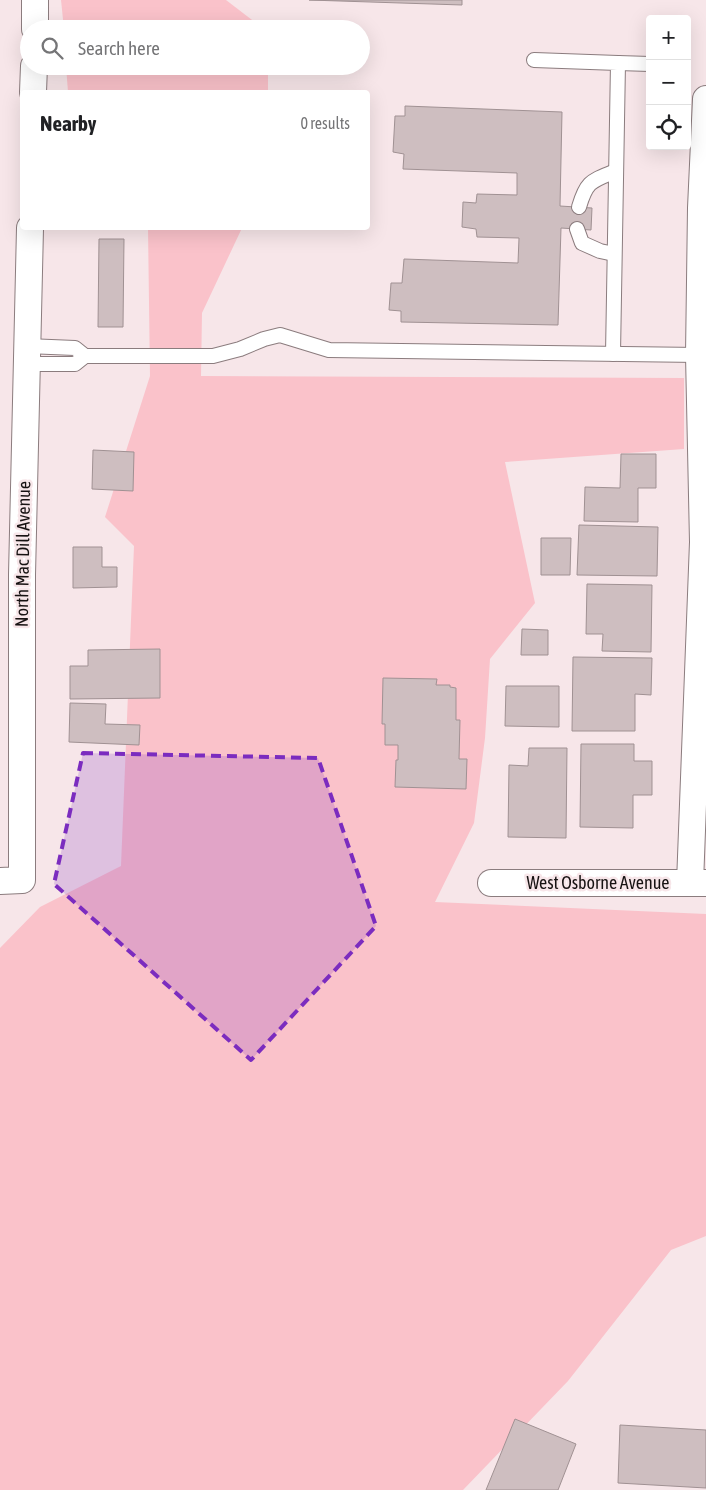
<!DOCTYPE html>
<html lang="en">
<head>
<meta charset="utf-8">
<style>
	body { margin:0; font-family:"Asap Condensed",sans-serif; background:#f2f2f2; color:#202124 }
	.controls { position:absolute; right:15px; top:15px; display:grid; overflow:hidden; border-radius:5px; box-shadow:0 5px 20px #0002 }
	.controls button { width:45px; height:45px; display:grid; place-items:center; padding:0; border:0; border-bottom:1px solid #e0e0e0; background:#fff; color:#202124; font:25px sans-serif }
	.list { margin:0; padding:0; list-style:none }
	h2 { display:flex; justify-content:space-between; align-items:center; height:65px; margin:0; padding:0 20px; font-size:21px }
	h2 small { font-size:16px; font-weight:400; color:#757577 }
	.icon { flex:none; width:28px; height:28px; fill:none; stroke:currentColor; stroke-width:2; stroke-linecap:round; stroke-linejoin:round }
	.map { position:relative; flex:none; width:706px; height:1490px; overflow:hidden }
	.search { position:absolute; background:#fff; box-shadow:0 5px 20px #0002; left:20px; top:20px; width:350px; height:55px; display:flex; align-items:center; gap:12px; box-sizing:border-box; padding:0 18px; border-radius:28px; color:#757577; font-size:19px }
	.panel { position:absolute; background:#fff; box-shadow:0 5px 20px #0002; left:20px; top:90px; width:350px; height:140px; border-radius:5px }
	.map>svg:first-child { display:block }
	.green { fill:#fac2ca }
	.building { fill:#cebec0; stroke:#a09193 }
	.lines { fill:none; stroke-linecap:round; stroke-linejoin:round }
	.lane-casing { stroke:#8b7c7e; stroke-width:16 }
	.street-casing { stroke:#8b7c7e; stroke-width:28 }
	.lane { stroke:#fff; stroke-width:14 }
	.street { stroke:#fff; stroke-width:26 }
	.marked { fill:#7b2cbf; fill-opacity:0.2; stroke:#7b2cbf; stroke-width:4; stroke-dasharray:10 6; stroke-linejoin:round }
	.labels { text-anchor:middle; stroke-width:5; stroke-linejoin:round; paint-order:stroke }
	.street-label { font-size:18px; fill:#171212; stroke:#f7e6e9 }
</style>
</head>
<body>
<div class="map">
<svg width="706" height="1490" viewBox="0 0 706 1490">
	<rect width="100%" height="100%" fill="#f7e6e9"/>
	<g class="green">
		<path d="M 61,0 L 226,0 L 264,29 L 64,29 Z"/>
		<path d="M 66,66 L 268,66 L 268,92 L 68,92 Z"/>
		<path d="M 148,228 L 242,228 L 202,313 L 201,376 L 684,378 L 684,449 L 505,462 L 535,603 L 490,659 L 485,738 L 474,823 L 435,902 L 706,914 L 706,1236 L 671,1250 L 568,1381 L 463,1490 L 0,1490 L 0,948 L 40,907 L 121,866 L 134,546 L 105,517 L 150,376 Z"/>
	</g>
	<g class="building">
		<path d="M 309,0 L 462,0 L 462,5 Z"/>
		<path d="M 405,106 L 562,112 L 560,206 L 592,208 L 591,230 L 561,228 L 558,325 L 401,322 L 401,311 L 389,310 L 391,283 L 402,283 L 404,259 L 518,263 L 519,238 L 477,237 L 476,229 L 462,227 L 463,202 L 476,203 L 477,194 L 517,195 L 517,173 L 403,169 L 404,154 L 393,152 L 395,116 L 405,116 Z"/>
		<path d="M 99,239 L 124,239 L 123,327 L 98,327 Z"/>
		<path d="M 93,450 L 134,452 L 133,491 L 92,489 Z"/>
		<path d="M 621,454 L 656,454 L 656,488 L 638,488 L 638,522 L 584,521 L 585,487 L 620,488 Z"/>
		<path d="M 579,525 L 658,527 L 657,576 L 577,575 Z"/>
		<path d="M 541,538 L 571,538 L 570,575 L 541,575 Z"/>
		<path d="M 73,547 L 102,547 L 102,567 L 117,567 L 117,587 L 73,588 Z"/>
		<path d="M 587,584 L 652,585 L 651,652 L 602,651 L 603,634 L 586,634 Z"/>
		<path d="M 522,629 L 548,630 L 548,655 L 521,655 Z"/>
		<path d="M 160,649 L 160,698 L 70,699 L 70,666 L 88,666 L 88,650 Z"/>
		<path d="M 573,657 L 652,658 L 651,695 L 635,694 L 635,731 L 572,731 Z"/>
		<path d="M 383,678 L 437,679 L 436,685 L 450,685 L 450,687 L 456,688 L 456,720 L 460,720 L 459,759 L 467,759 L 466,789 L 395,787 L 396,760 L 398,760 L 398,745 L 385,745 L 385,724 L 382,724 Z"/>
		<path d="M 506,686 L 559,686 L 559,727 L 505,726 Z"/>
		<path d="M 70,703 L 106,704 L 105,724 L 140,725 L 139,745 L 69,742 Z"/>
		<path d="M 581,744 L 634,744 L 634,761 L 652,761 L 652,795 L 633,795 L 633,828 L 580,827 Z"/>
		<path d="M 529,748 L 567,748 L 566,838 L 508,837 L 509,765 L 528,766 Z"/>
		<path d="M 515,1419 L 576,1444 L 558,1490 L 486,1490 Z"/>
		<path d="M 620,1425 L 706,1430 L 706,1488 L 618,1483 Z"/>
	</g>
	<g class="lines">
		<g class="lane-casing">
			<g id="lane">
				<path d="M 534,60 L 618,63 L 613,354"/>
				<path d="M 618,63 L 650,64"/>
				<path d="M 579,207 C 587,180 592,181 616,171"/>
				<path d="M 577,229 L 582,243 L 600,251 L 614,254"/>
				<path d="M 85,356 L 213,356 L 240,349 L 264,339 L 280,335 L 329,350 L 699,355"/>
				<path d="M 27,364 L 75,364 L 85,356 L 75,348 L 27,346"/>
			</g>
		</g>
		<g class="street-casing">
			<g id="street">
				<path d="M 35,29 L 35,0"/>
				<path d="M 33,92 L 34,66"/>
				<path d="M 0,881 L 22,880 L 22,575 L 30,228"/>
				<path d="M 491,883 L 706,883"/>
				<path d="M 690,883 L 703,542 L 699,355 L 701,208 L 706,99"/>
			</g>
		</g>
		<use href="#lane" class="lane"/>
		<use href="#street" class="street"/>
	</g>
	<path class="marked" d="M 83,753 L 318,758 L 376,926 L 251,1060 L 54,884 Z"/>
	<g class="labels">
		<g class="street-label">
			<text transform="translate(23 554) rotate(-89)" y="6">North Mac Dill Avenue</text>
			<text x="598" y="889">West Osborne Avenue</text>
		</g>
	</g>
</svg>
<div class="controls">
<button>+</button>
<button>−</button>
<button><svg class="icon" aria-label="locate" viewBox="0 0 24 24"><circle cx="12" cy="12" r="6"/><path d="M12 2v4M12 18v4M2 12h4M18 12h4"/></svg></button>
</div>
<div class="search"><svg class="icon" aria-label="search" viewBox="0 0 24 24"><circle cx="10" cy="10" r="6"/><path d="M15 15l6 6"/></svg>Search here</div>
<section class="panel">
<h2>Nearby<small>0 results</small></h2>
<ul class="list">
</ul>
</section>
</div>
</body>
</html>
